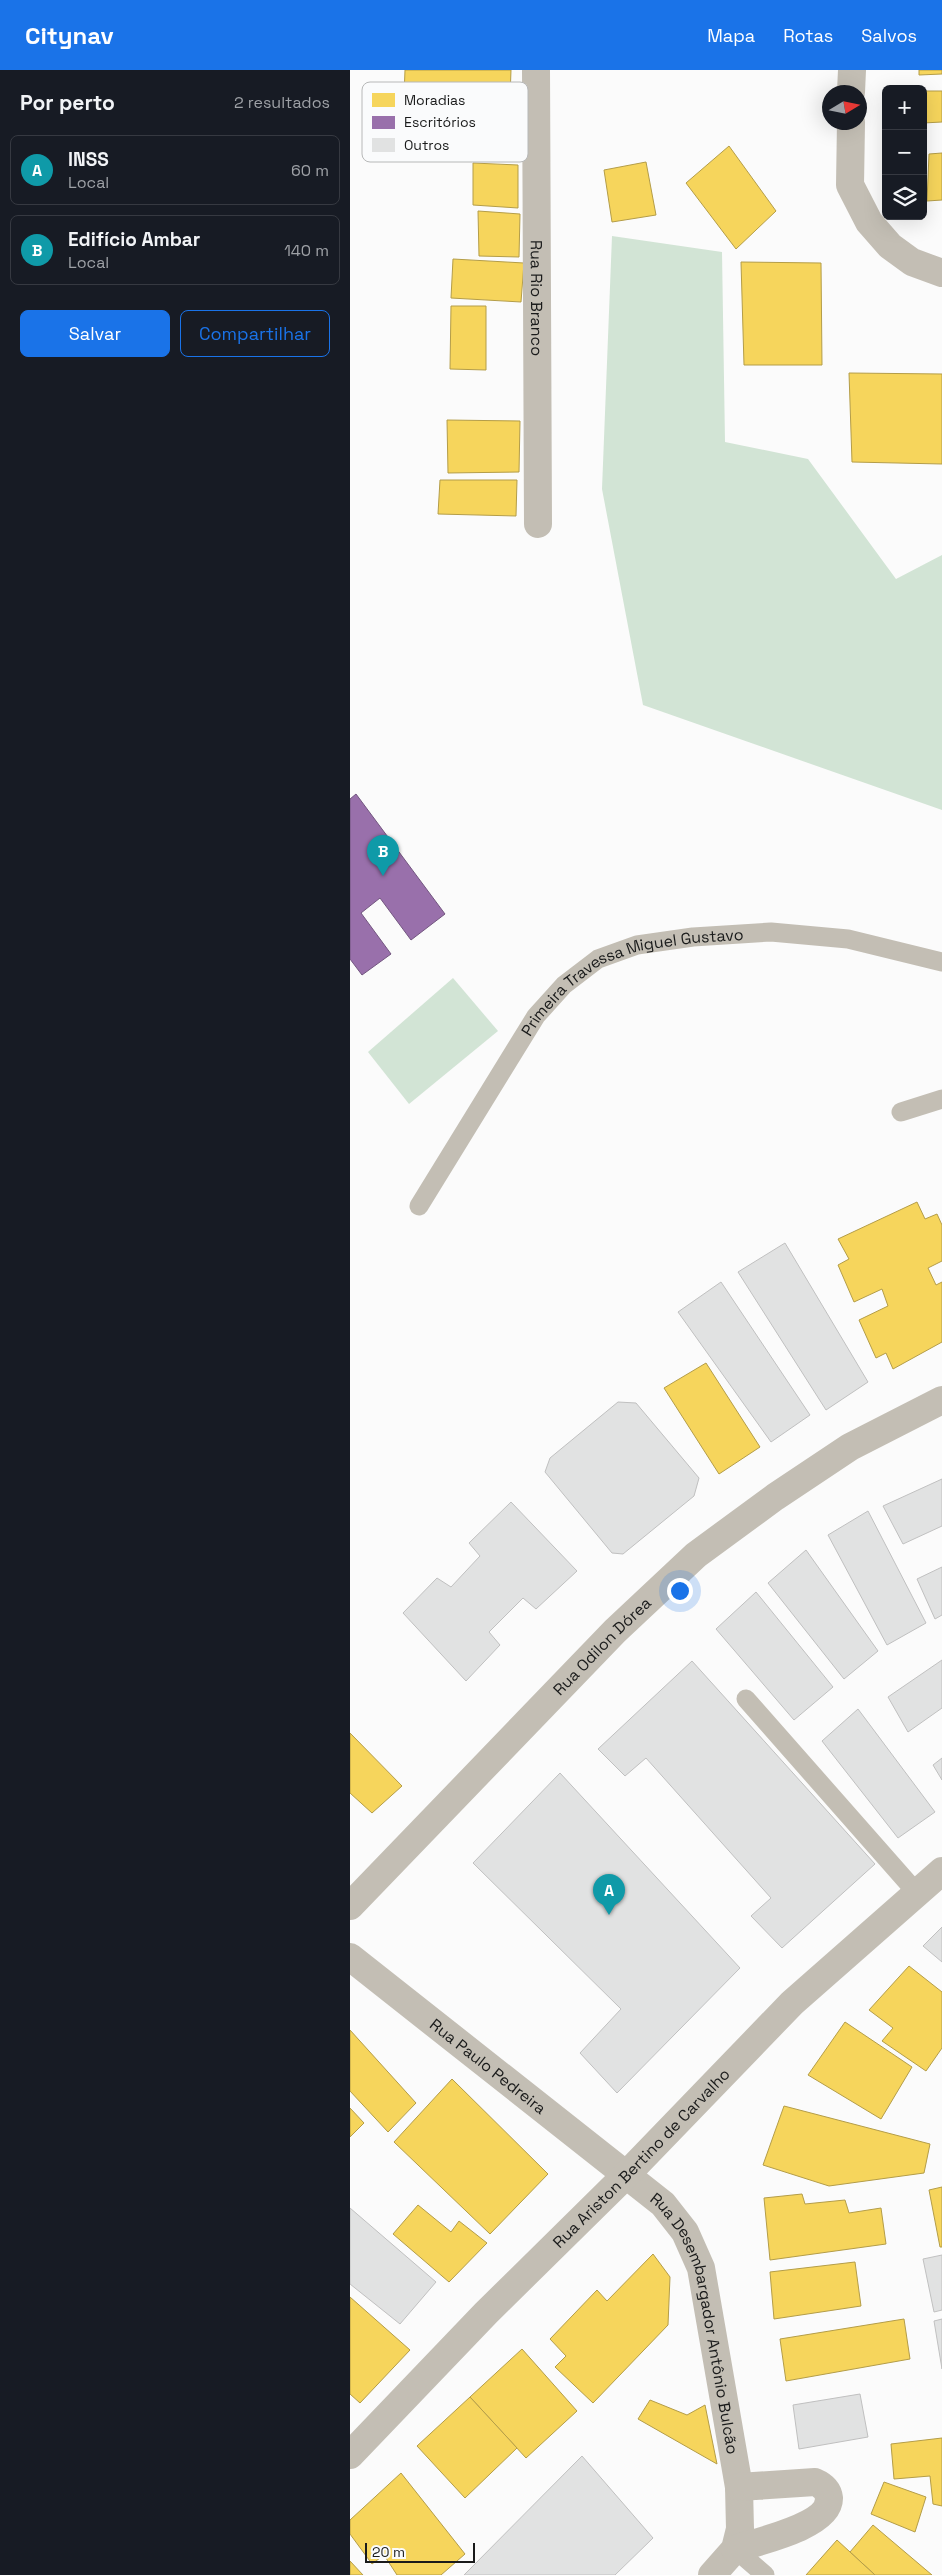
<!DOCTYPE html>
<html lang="pt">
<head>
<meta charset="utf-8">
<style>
	body { margin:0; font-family:"Space Grotesk",sans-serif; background:#242831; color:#f1f3f6 }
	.controls { position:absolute; right:15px; top:15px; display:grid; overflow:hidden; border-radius:8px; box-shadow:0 5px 20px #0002 }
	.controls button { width:45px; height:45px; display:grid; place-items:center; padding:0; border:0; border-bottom:1px solid #363941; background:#171b24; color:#f1f3f6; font:25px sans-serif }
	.compass { position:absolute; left:472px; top:15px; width:45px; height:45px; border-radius:50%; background:#171b24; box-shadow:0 5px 20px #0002; rotate:80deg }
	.scale { position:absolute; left:15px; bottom:12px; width:110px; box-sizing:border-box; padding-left:5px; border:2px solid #1a1b1b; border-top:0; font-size:14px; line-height:18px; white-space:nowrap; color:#1a1b1b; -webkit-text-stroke:4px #fafbfc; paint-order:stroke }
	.you { position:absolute; left:329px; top:1520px; width:18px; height:18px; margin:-12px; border:4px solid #fff; border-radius:50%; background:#1a73e8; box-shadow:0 0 0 8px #1a73e833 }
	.badge { display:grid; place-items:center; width:32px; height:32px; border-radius:50%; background:#1a73e8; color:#fff; font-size:16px; font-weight:700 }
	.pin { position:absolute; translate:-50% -41px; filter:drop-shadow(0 1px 2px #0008) }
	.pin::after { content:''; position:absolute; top:26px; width:18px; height:15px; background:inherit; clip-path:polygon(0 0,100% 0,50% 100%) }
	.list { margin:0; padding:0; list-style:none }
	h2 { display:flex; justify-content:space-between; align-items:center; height:65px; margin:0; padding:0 20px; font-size:21px }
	h2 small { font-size:16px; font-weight:400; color:#9ea1a6 }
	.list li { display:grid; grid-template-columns:32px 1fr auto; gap:15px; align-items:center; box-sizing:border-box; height:70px; margin:0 10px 10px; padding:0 10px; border:1px solid #363941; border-radius:8px }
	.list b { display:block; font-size:19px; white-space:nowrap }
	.list p { margin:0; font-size:16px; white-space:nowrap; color:#9ea1a6 }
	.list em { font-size:16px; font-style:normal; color:#9ea1a6 }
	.actions { display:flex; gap:10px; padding:15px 20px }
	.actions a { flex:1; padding:11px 0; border:1px solid #1a73e8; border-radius:8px; text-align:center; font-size:18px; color:#1a73e8 }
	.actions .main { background:#1a73e8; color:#fff }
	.icon { flex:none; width:28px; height:28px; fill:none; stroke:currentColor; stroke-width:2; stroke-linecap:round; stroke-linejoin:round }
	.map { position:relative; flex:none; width:592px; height:2505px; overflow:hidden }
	header { display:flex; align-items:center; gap:30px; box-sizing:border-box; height:70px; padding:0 25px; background:#1a73e8; color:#fff }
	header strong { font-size:24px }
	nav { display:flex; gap:28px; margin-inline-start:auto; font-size:18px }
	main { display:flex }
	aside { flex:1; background:#171b24 }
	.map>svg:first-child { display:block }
	.green { fill:#d2e4d5 }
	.homes { fill:#f6d55c; stroke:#b49d48 }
	.offices { fill:#9970ab; stroke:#735680 }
	.building { fill:#e1e2e2; stroke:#c0c0c0 }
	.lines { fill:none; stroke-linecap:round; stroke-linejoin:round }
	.service { stroke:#c3beb4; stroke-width:19 }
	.minor { stroke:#c3beb4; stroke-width:28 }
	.tertiary { stroke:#c3beb4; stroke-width:28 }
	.labels { text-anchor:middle; stroke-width:5; stroke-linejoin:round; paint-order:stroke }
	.street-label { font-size:16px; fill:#1a1b1b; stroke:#fafbfc }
	.key { fill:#fafbfc; stroke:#b7b8b8; stroke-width:1 }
	.key-label { font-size:14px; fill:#1a1b1b }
</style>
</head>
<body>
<header>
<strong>Citynav</strong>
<nav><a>Mapa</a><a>Rotas</a><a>Salvos</a></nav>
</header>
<main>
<aside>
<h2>Por perto<small>2 resultados</small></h2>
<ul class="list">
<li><span class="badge" style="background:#0f9aa8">A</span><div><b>INSS</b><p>Local</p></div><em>60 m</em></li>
<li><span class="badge" style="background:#0f9aa8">B</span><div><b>Edifício Ambar</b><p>Local</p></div><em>140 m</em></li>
</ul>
<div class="actions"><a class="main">Salvar</a><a>Compartilhar</a></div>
</aside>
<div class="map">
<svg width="592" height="2505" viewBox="0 0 592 2505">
	<rect width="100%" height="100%" fill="#fbfbfb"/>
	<g class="green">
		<path d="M 262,166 L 372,182 L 375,372 L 458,389 L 546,509 L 592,485 L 592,740 L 293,635 L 252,419 Z"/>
		<path d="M 103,908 L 148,961 L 59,1034 L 18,982 Z"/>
	</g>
	<g class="homes">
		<path d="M 55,0 L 161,0 L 160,28 L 54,26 Z"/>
		<path d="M 569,0 L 592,0 L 592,4 L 569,5 Z"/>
		<path d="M 573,21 L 592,21 L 592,52 L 573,53 Z"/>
		<path d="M 379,76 L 426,141 L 386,179 L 336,113 Z"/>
		<path d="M 592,83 L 592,130 L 577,131 L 579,84 Z"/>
		<path d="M 296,92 L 306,145 L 262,152 L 254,100 Z"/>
		<path d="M 123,93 L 168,95 L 168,138 L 123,135 Z"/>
		<path d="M 128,141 L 170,144 L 169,187 L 129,186 Z"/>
		<path d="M 103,189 L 174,193 L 171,232 L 101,228 Z"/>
		<path d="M 391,192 L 471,193 L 472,295 L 394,295 Z"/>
		<path d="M 101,236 L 136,236 L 136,300 L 100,299 Z"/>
		<path d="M 499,303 L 592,304 L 592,394 L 502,392 Z"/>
		<path d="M 97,350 L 170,351 L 169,402 L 98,403 Z"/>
		<path d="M 90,410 L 167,410 L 166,446 L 88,444 Z"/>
		<path d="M 567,1132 L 575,1149 L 587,1144 L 592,1155 L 592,1191 L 578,1198 L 586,1215 L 592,1212 L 592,1272 L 543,1299 L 536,1283 L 526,1288 L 509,1250 L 538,1236 L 532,1219 L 504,1232 L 488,1195 L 499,1189 L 488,1169 Z"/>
		<path d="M 356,1293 L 410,1377 L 369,1404 L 314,1318 Z"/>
		<path d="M 0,1663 L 52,1716 L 22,1743 L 0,1723 Z"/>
		<path d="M 559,1896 L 592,1922 L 592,1978 L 576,2001 L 532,1971 L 543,1958 L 519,1940 Z"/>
		<path d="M 495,1952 L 562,1997 L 531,2049 L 458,2005 Z"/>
		<path d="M 0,1960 L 66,2033 L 38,2062 L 0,2021 Z"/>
		<path d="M 102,2009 L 198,2104 L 140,2164 L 44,2072 Z"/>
		<path d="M 434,2036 L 580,2074 L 574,2103 L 479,2116 L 413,2095 Z"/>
		<path d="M 0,2038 L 14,2053 L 0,2067 Z"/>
		<path d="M 592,2117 L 592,2177 L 590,2177 L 579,2120 Z"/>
		<path d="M 452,2124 L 455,2134 L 495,2130 L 499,2143 L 531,2138 L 536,2174 L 420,2190 L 414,2128 Z"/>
		<path d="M 68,2135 L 101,2162 L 109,2151 L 137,2173 L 99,2212 L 43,2164 Z"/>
		<path d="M 303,2184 L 320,2207 L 318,2255 L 243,2333 L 205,2297 L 216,2286 L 200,2269 L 247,2220 L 257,2231 Z"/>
		<path d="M 505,2192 L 511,2236 L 424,2249 L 420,2202 Z"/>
		<path d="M 0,2227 L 60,2280 L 10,2333 L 0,2324 Z"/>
		<path d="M 554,2249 L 560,2289 L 436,2311 L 430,2269 Z"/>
		<path d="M 172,2279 L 227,2341 L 176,2388 L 120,2327 Z"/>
		<path d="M 120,2327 L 167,2378 L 115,2428 L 67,2376 Z"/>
		<path d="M 300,2330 L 337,2345 L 355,2335 L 367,2394 L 288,2349 Z"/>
		<path d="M 592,2368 L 592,2436 L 583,2434 L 580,2406 L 544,2409 L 541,2374 Z"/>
		<path d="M 51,2403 L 115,2484 L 91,2505 L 47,2505 L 34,2485 L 22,2494 L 0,2464 L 0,2450 Z"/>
		<path d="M 534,2412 L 576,2427 L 565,2462 L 521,2444 Z"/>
		<path d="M 523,2455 L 582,2505 L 525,2505 L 500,2482 Z"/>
		<path d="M 487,2470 L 500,2482 L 525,2505 L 456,2505 Z"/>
		<path d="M 0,2491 L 13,2505 L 0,2505 Z"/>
	</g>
	<path class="offices" d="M 6,724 L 95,844 L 61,870 L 30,828 L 11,843 L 41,884 L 12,905 L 0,889 L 0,729 Z"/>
	<g class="building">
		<path d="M 435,1173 L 518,1312 L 476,1340 L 388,1202 Z"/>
		<path d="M 371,1212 L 460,1345 L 421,1372 L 328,1242 Z"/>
		<path d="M 268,1332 L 286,1333 L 349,1408 L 344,1426 L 273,1484 L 262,1483 L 195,1402 L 200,1388 Z"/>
		<path d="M 592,1409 L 592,1456 L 553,1474 L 533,1436 Z"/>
		<path d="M 161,1432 L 227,1501 L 186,1539 L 173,1528 L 139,1562 L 150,1575 L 116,1611 L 53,1543 L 87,1508 L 101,1517 L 130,1486 L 119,1473 Z"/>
		<path d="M 518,1441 L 576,1553 L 537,1575 L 478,1465 Z"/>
		<path d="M 456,1480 L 528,1581 L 494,1609 L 418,1513 Z"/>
		<path d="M 592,1497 L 592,1545 L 585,1549 L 567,1509 Z"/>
		<path d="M 406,1522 L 483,1617 L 444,1650 L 366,1559 Z"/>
		<path d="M 592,1590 L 592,1638 L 558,1662 L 538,1627 Z"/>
		<path d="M 342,1591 L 525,1794 L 432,1878 L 401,1846 L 421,1828 L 296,1688 L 275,1706 L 248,1679 Z"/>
		<path d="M 508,1639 L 585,1742 L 548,1768 L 472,1671 Z"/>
		<path d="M 592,1688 L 592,1710 L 583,1695 Z"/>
		<path d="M 210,1703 L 390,1898 L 267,2023 L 230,1983 L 271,1939 L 123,1793 Z"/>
		<path d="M 592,1857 L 592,1892 L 573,1876 Z"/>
		<path d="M 0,2138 L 86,2212 L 50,2254 L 0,2214 Z"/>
		<path d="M 592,2185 L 592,2240 L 584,2242 L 573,2189 Z"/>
		<path d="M 592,2249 L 592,2299 L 584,2251 Z"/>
		<path d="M 510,2324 L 518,2367 L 449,2379 L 443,2335 Z"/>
		<path d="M 232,2386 L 303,2468 L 265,2505 L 114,2505 Z"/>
	</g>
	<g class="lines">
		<g class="service">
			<path d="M 551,1042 L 592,1029"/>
			<path id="s1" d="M 69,1136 L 186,946 L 214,915 L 248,889 L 287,875 L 343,867 L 421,862 L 498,869 L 592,892"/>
			<path d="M 396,1629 L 566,1822"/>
			<path d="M 385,2479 L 415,2505"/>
		</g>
		<g class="minor">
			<path id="s2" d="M 186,0 L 188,454"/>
			<path d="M 501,22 L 502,0"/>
			<path d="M 501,52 L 500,115 L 519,152 L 540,176 L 562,192 L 592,203"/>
			<path id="s3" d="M 0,1887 L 313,2134 L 335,2162 L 351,2198 L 389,2417 L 390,2459 L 385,2479 L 362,2505"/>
			<path id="s4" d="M 0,2385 L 136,2243 L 275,2106 L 442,1933 L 592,1801"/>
			<path d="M 385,2479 C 406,2472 480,2456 479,2428 C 478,2419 472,2415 465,2412 L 389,2417"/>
		</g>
		<path class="tertiary" id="s5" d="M 0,1836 L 265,1561 L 346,1485 L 425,1427 L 500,1377 L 592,1330"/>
	</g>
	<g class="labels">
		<g class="street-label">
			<text dy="6" stroke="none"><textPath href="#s2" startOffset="228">Rua Rio Branco</textPath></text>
			<text dy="6" stroke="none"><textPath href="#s1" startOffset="329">Primeira Travessa Miguel Gustavo</textPath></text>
			<text dy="6" stroke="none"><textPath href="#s5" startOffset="362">Rua Odilon Dórea</textPath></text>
			<text dy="6" stroke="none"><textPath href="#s3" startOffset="176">Rua Paulo Pedreira</textPath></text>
			<text dy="6" stroke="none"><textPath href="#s4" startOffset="416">Rua Ariston Bertino de Carvalho</textPath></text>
			<text dy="6" stroke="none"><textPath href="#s3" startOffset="524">Rua Desembargador Antônio Bulcão</textPath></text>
		</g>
	</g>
	<rect x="12" y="12" width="166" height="80" rx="8" class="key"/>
	<rect x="22" y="23" width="23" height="14" fill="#f6d55c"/>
	<rect x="22" y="46" width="23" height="13" fill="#9970ab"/>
	<rect x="22" y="68" width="23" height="14" fill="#e1e2e2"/>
	<g class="key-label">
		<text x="54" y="35">Moradias</text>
		<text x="54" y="57">Escritórios</text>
		<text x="54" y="80">Outros</text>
	</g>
</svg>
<div class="controls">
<button>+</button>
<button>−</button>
<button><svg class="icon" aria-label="layers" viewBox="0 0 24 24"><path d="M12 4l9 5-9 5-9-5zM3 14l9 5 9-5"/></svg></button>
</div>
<svg class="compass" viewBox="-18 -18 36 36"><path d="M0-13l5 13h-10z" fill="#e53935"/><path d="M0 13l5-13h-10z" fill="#9ea1a6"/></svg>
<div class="scale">20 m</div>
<div class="you"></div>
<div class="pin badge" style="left:259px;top:1845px;background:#0f9aa8">A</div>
<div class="pin badge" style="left:33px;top:806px;background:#0f9aa8">B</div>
</div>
</main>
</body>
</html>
